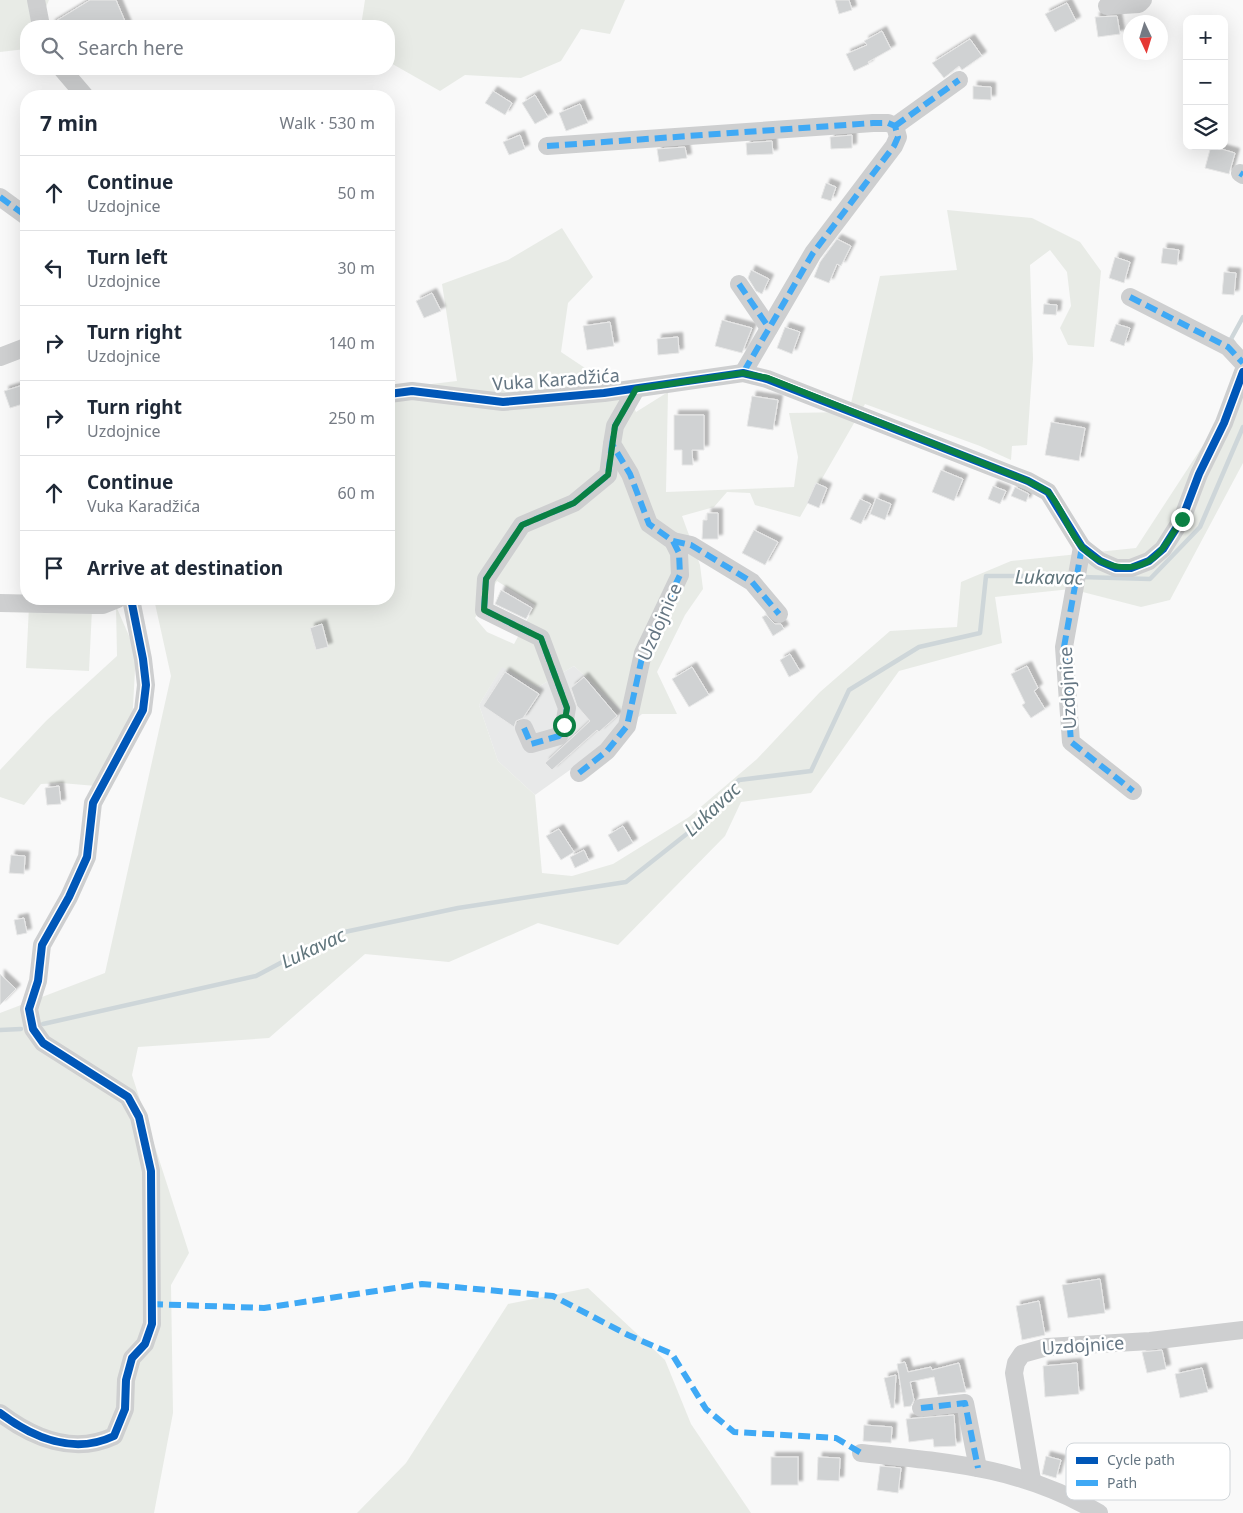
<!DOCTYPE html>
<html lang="en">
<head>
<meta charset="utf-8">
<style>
	body { margin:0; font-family:"Noto Sans",sans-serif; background:#f6f6f7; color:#1f2937 }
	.controls { position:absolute; right:15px; top:15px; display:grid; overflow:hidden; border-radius:10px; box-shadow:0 5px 20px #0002 }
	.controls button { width:45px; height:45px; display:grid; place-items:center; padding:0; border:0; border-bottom:1px solid #e0e1e3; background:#fff; color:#1f2937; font:25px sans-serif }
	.compass { position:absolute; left:1123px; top:15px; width:45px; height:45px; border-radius:50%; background:#fff; box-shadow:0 5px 20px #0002; rotate:176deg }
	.stop { position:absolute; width:15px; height:15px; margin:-11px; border:4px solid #0b8043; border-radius:50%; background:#fff }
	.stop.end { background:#0b8043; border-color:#fff; box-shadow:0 1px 5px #0008 }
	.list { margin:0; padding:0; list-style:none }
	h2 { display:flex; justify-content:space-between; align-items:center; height:65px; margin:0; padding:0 20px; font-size:21px }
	h2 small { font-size:16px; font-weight:400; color:#747a83 }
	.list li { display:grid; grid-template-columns:32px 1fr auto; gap:15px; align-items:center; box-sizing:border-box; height:75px; padding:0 20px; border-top:1px solid #e0e1e3 }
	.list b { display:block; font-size:19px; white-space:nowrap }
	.list p { margin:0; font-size:16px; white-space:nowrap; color:#747a83 }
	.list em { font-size:16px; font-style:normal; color:#747a83 }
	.icon { flex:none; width:28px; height:28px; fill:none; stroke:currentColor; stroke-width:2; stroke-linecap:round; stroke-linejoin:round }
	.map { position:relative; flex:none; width:1243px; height:1513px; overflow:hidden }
	.search { position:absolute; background:#fff; box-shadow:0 5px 20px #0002; left:20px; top:20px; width:375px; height:55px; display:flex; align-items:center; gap:12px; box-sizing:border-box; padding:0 18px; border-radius:20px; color:#747a83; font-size:19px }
	.panel { position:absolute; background:#fff; box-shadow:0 5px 20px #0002; left:20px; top:90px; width:375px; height:515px; border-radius:20px }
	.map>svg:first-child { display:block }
	.built { fill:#e8e9e9 }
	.green { fill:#e8ebe6; fill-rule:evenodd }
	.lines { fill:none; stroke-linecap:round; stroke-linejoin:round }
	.stream { stroke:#ced6d9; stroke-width:4.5 }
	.building { fill:#d0d2d3; stroke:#e8e8e8; filter:url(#shadow) }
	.minor { stroke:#cecfd0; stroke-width:18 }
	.quiet { stroke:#3fa9f5; stroke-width:6; stroke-dasharray:12 6; stroke-linecap:butt }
	.cycleway-casing { stroke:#fff; stroke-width:11 }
	.cycleway { stroke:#0057b8; stroke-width:8 }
	.route { stroke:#0b8043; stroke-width:6 }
	.labels { text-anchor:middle; stroke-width:5; stroke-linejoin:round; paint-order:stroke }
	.street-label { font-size:18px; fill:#657683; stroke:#fff }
	.water-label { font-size:19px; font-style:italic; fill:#60757c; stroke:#fff }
	.key { fill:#fff; stroke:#d1d6da; stroke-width:1 }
	.key-label { font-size:14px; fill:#657683 }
</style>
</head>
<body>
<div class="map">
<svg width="1243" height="1513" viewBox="0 0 1243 1513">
	<defs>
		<filter id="shadow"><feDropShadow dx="4.5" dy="-4.5" stdDeviation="1" flood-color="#0004"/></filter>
	</defs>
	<rect width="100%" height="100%" fill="#f9f9f9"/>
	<path class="built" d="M 502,666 L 538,687 L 574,666 L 626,714 L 642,714 L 595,752 L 535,795 L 498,761 L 479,705 Z"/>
	<g class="green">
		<path d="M 0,0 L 49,0 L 38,26 L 26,26 L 26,49 L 0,52 Z"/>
		<path d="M 365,0 L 625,0 L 610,34 L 581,29 L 561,61 L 521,78 L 465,75 L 440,91 L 389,62 L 389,26 L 361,26 Z"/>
		<path d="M 947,210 L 1032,218 L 1080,242 L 1101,271 L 1094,347 L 1068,345 L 1060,328 L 1071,306 L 1067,272 L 1050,250 L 1030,265 L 1033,359 L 1027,445 L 1012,446 L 1011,460 L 980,446 L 865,404 L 800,517 L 755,505 L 750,493 L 727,492 L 714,507 L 682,516 L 700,565 L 703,589 L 685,615 L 657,672 L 677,714 L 626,714 L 574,666 L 538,687 L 502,667 L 479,705 L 498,761 L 535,795 L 542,873 L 572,876 L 613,864 L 689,817 L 757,759 L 820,692 L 890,631 L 957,627 L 961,582 L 1011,561 L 1136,548 L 1243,384 L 1243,463 L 1170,600 L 1141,607 L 1071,589 L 995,597 L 1002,643 L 899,671 L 811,793 L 741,802 L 725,836 L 618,945 L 538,923 L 449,962 L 365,954 L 269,1038 L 138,1047 L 132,1075 L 189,1253 L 171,1285 L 173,1413 L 154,1513 L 0,1513 L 0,1013 L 105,973 L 171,676 L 154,599 L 389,599 L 389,389 L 457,381 L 442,284 L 508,260 L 562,228 L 593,277 L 568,303 L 561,352 L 630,398 L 636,412 L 668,392 L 666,492 L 794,487 L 798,457 L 789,413 L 849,412 L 880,276 L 957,270 ZM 497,581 L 535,605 L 514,644 L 487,632 L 475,618 Z"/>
		<path d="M 29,606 L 92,609 L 89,671 L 26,668 Z"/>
		<path d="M 116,606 L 136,652 L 132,724 L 96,786 L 61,783 L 41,784 L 24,805 L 0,797 L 0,770 L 46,721 L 117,656 Z"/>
		<path d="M 588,1288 L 665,1360 L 691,1424 L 751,1513 L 357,1513 L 406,1463 L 508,1304 Z"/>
	</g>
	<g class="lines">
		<g class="stream">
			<path d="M 1234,343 L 1231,339 L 1243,317"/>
			<path d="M 1081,577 L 1150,579 L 1200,527 L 1243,427"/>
			<path d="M 43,1024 L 256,976 L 335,934 L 458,908 L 626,882 L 698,825 L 739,780 L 811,771 L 849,690 L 919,647 L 980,633 L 986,576 L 1073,576"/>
			<path d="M 0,1030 L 21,1029"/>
		</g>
	</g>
	<g class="building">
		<path d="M 90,0 L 116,0 L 127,26 L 51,26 L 51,24 Z"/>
		<path d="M 835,0 L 849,0 L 852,10 L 839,14 Z"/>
		<path d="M 1067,3 L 1076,21 L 1055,32 L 1045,14 Z"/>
		<path d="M 1117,16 L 1120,34 L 1098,37 L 1095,17 Z"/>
		<path d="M 882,31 L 891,49 L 868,62 L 869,64 L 854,71 L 846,54 L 867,45 L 864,41 Z"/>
		<path d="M 970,39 L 982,56 L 962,70 L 959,66 L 944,78 L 932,63 Z"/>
		<path d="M 973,86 L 991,87 L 991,100 L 973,99 Z"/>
		<path d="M 493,91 L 512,103 L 505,115 L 485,103 Z"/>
		<path d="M 535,95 L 548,117 L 535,124 L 522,103 Z"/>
		<path d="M 580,104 L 588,123 L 566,131 L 559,113 Z"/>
		<path d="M 520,135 L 525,149 L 509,155 L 503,142 Z"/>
		<path d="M 852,135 L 852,148 L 831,149 L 830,137 Z"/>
		<path d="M 772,141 L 773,154 L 747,155 L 746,143 Z"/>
		<path d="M 1211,146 L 1235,153 L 1229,174 L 1205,168 Z"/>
		<path d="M 685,147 L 687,158 L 659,162 L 657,149 Z"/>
		<path d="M 826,183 L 836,187 L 831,201 L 821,198 Z"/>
		<path d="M 837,239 L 851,246 L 841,266 L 837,264 L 829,283 L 814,277 L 820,262 Z"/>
		<path d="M 1163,248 L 1179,250 L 1177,265 L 1161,263 Z"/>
		<path d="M 1115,257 L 1130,262 L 1124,283 L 1109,278 Z"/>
		<path d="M 751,270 L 769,279 L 762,294 L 756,291 L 748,278 Z"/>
		<path d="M 1224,272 L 1236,273 L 1234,295 L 1222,294 Z"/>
		<path d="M 432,293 L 441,311 L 424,318 L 416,301 Z"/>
		<path d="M 1044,304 L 1057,305 L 1056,315 L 1043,314 Z"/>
		<path d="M 722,320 L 752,328 L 742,353 L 715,346 Z"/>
		<path d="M 610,322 L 614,346 L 587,350 L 583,326 Z"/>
		<path d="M 1116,324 L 1130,328 L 1124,346 L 1110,341 Z"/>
		<path d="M 785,327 L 800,332 L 792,354 L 777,348 Z"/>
		<path d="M 678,337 L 679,353 L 658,355 L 657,339 Z"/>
		<path d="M 23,385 L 26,403 L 10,408 L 4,391 Z"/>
		<path d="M 752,396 L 778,400 L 773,430 L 747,426 Z"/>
		<path d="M 674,415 L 704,415 L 704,450 L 692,450 L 693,465 L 682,465 L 682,450 L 674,450 Z"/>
		<path d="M 1051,422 L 1085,428 L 1079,461 L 1045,455 Z"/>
		<path d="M 941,470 L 963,479 L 954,501 L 932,492 Z"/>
		<path d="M 816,483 L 827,488 L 819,508 L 807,503 Z"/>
		<path d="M 993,486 L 1006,491 L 1000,504 L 988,499 Z"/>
		<path d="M 1015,487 L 1029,494 L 1026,502 L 1011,496 Z"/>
		<path d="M 876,498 L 891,504 L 885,520 L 870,514 Z"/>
		<path d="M 860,499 L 871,504 L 861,524 L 850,519 Z"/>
		<path d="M 707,513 L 718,513 L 718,539 L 702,539 L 703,520 L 707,520 Z"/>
		<path d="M 754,530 L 778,542 L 765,565 L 742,553 Z"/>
		<path d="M 501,590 L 532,608 L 526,619 L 495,604 Z"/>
		<path d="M 766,615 L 775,624 L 781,624 L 784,629 L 773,636 L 762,617 Z"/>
		<path d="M 322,624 L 328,647 L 316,650 L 310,628 Z"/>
		<path d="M 790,654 L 800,671 L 789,677 L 780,660 Z"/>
		<path d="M 1027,666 L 1038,688 L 1034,691 L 1045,709 L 1031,718 L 1022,705 L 1025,703 L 1011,674 Z"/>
		<path d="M 692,667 L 709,695 L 689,707 L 672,679 Z"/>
		<path d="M 505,672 L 539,694 L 523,718 L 516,721 L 514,727 L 483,706 Z"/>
		<path d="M 584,677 L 617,716 L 599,732 L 597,730 L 552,770 L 545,763 L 590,721 L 577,706 L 571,688 Z"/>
		<path d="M 59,786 L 61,804 L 47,805 L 45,788 Z"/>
		<path d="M 623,826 L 633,843 L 618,852 L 608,835 Z"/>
		<path d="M 559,829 L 574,852 L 561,860 L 546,836 Z"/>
		<path d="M 584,850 L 589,861 L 575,868 L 570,857 Z"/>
		<path d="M 11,855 L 25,856 L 24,874 L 9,873 Z"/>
		<path d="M 24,918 L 27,933 L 17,935 L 14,920 Z"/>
		<path d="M 0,974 L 16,989 L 0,1005 Z"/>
		<path d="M 1100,1279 L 1105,1313 L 1068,1318 L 1062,1285 Z"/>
		<path d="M 1039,1301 L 1045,1335 L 1022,1340 L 1016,1306 Z"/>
		<path d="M 1162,1350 L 1166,1369 L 1147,1373 L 1142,1352 Z"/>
		<path d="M 905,1362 L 908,1372 L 931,1367 L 932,1370 L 959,1363 L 966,1392 L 938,1395 L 934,1377 L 910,1382 L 914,1400 L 911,1406 L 904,1407 L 897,1364 Z"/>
		<path d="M 1077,1363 L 1079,1394 L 1045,1397 L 1043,1366 Z"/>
		<path d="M 1202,1368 L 1208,1392 L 1180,1398 L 1175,1374 Z"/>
		<path d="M 896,1375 L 894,1408 L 891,1408 L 884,1378 Z"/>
		<path d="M 954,1415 L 956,1446 L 934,1447 L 933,1439 L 909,1442 L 906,1419 Z"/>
		<path d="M 864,1425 L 892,1427 L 891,1443 L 863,1441 Z"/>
		<path d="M 1046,1456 L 1061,1460 L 1056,1478 L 1042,1474 Z"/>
		<rect x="771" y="1457" width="27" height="28"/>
		<path d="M 818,1457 L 840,1458 L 839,1481 L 817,1480 Z"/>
		<path d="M 880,1466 L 901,1468 L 898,1493 L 877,1490 Z"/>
	</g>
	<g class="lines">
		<g class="minor">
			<path d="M 36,0 L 41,26"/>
			<path d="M 1107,6 L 1139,4 L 1143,0"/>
			<path d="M 62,69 L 85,96"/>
			<path d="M 895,126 L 959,80"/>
			<path d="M 547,146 L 873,123 L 888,123 L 895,126 L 898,137 L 894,146 L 813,253 L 743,373"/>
			<path d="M 1240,173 L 1243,175"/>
			<path d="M 0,197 L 26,216"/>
			<path d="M 739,284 L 769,328"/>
			<path d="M 1130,297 L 1228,347 L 1243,363"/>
			<path d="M 0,357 L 26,347"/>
			<path d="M 389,394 L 412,391 L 503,402 L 604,393 L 743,373 L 767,379 L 1028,481 L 1048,492 L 1082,547 L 1100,561 L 1116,568 L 1131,568 L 1149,561 L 1163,549 L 1182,519 L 1199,474 L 1224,423 L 1243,372"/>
			<path d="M 673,541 L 691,545 L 752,582 L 779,614"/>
			<path d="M 1082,547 L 1064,647 L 1071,742 L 1133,791"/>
			<path d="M 0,603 L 93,605 L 103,605 L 118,599"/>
			<path d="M 524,728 L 531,744 L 559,736 L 564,725 L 567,708 L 541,638 L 484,610 L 486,579 L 522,525 L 574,503 L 608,475 L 612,444"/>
			<path d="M 579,773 L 607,751 L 627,726 L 643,653 L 680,575 L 679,553 L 673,541 L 649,524 L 630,474 L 612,444 L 615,426 L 636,389"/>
			<path d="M 921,1408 L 965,1403 L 978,1468"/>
			<path d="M 0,1413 C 33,1438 74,1455 114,1436 L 125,1409 L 126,1380 L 132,1358 L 145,1344 L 152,1324 L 151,1171 L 139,1117 L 128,1097 L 43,1043 L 33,1029 L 29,1009 L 38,981 L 42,945 L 69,897 L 87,857 L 93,803 L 143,710 L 146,685 L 143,659 L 131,599"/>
			<path d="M 861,1453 C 947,1462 1022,1467 1099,1513"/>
			<path d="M 1032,1480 L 1014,1373 L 1016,1363 L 1022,1354 L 1047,1347 L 1150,1341 L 1243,1330"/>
		</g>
		<g class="quiet">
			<path d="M 895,126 L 959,80"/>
			<path d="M 547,146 L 873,123 L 888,123 L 895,126 L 898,137 L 894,146 L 813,253 L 743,373"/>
			<path d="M 1240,173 L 1243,175"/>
			<path d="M 0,197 L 26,216"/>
			<path d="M 739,284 L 769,328"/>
			<path d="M 1130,297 L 1228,347 L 1243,363"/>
			<path d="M 673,541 L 691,545 L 752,582 L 779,614"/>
			<path d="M 1082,547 L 1064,647 L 1071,742 L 1133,791"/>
			<path d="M 524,728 L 531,744 L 559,736 L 564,725 L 567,708 L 541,638 L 484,610 L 486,579 L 522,525 L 574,503 L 608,475 L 612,444"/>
			<path d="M 579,773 L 607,751 L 627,726 L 643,653 L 680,575 L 679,553 L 673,541 L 649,524 L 630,474 L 612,444 L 615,426 L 636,389"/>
			<path d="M 151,1304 L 264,1308 L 422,1284 L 553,1296 L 628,1335 L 672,1354 L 706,1409 L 734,1432 L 836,1438 L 861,1453"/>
			<path d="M 921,1408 L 965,1403 L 978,1468"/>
		</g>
		<g class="cycleway-casing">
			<g id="cycleway">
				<path d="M 389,394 L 412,391 L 503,402 L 604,393 L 743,373 L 767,379 L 1028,481 L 1048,492 L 1082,547 L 1100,561 L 1116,568 L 1131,568 L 1149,561 L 1163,549 L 1182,519 L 1199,474 L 1224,423 L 1243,372"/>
				<path d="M 0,1413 C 33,1438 74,1455 114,1436 L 125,1409 L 126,1380 L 132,1358 L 145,1344 L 152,1324 L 151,1171 L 139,1117 L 128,1097 L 43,1043 L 33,1029 L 29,1009 L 38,981 L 42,945 L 69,897 L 87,857 L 93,803 L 143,710 L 146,685 L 143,659 L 131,599"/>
			</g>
		</g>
		<use href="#cycleway" class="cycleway"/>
	</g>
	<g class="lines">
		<path class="route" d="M 564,725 L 567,708 L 541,638 L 484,610 L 486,579 L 522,525 L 574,503 L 608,475 L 615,426 L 636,389 L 743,373 L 768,378 L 1028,481 C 1034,485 1043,488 1048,492 C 1062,506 1068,533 1083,548 C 1106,571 1142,576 1163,548 C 1170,539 1176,528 1182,519"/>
	</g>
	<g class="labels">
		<g class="street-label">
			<text transform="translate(556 380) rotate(-4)" y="6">Vuka Karadžića</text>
			<text transform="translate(660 622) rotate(-66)" y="6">Uzdojnice</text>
			<text transform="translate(1068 688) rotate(-93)" y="6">Uzdojnice</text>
			<text transform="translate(1083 1346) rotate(-4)" y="6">Uzdojnice</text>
		</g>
		<g class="water-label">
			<text transform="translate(1049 577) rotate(1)" y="7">Lukavac</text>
			<text transform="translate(712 809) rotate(-43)" y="7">Lukavac</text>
			<text transform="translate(313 948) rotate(-25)" y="7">Lukavac</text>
		</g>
	</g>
	<rect x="1066" y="1443" width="164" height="57" rx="8" class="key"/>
	<rect x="1076" y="1457" width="22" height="7" fill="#0057b8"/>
	<rect x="1076" y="1480" width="22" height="6" fill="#3fa9f5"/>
	<g class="key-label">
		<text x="1107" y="1465">Cycle path</text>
		<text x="1107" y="1488">Path</text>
	</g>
</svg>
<div class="controls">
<button>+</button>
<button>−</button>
<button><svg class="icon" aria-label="layers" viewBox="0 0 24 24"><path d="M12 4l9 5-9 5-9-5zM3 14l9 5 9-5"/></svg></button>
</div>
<svg class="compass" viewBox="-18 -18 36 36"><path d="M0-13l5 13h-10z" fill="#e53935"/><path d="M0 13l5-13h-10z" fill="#747a83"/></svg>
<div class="stop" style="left:564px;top:725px"></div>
<div class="stop end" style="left:1182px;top:519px"></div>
<div class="search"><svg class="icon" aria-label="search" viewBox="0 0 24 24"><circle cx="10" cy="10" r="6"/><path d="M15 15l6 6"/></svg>Search here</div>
<section class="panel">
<h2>7 min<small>Walk · 530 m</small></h2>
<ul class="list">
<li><svg class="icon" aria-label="ahead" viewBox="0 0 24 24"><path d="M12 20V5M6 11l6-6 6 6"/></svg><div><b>Continue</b><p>Uzdojnice</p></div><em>50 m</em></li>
<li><svg class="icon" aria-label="left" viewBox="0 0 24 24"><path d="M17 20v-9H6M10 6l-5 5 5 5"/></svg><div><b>Turn left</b><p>Uzdojnice</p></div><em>30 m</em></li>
<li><svg class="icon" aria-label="right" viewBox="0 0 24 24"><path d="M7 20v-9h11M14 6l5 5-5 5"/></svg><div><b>Turn right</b><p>Uzdojnice</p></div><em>140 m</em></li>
<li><svg class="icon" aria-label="right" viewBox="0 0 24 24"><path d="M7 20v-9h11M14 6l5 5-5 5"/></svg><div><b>Turn right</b><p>Uzdojnice</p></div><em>250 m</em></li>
<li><svg class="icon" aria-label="ahead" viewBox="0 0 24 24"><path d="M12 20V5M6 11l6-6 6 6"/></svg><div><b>Continue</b><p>Vuka Karadžića</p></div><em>60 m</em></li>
<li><svg class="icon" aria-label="arrive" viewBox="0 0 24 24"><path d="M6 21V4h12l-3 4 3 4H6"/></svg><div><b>Arrive at destination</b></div></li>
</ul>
</section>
</div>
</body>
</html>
